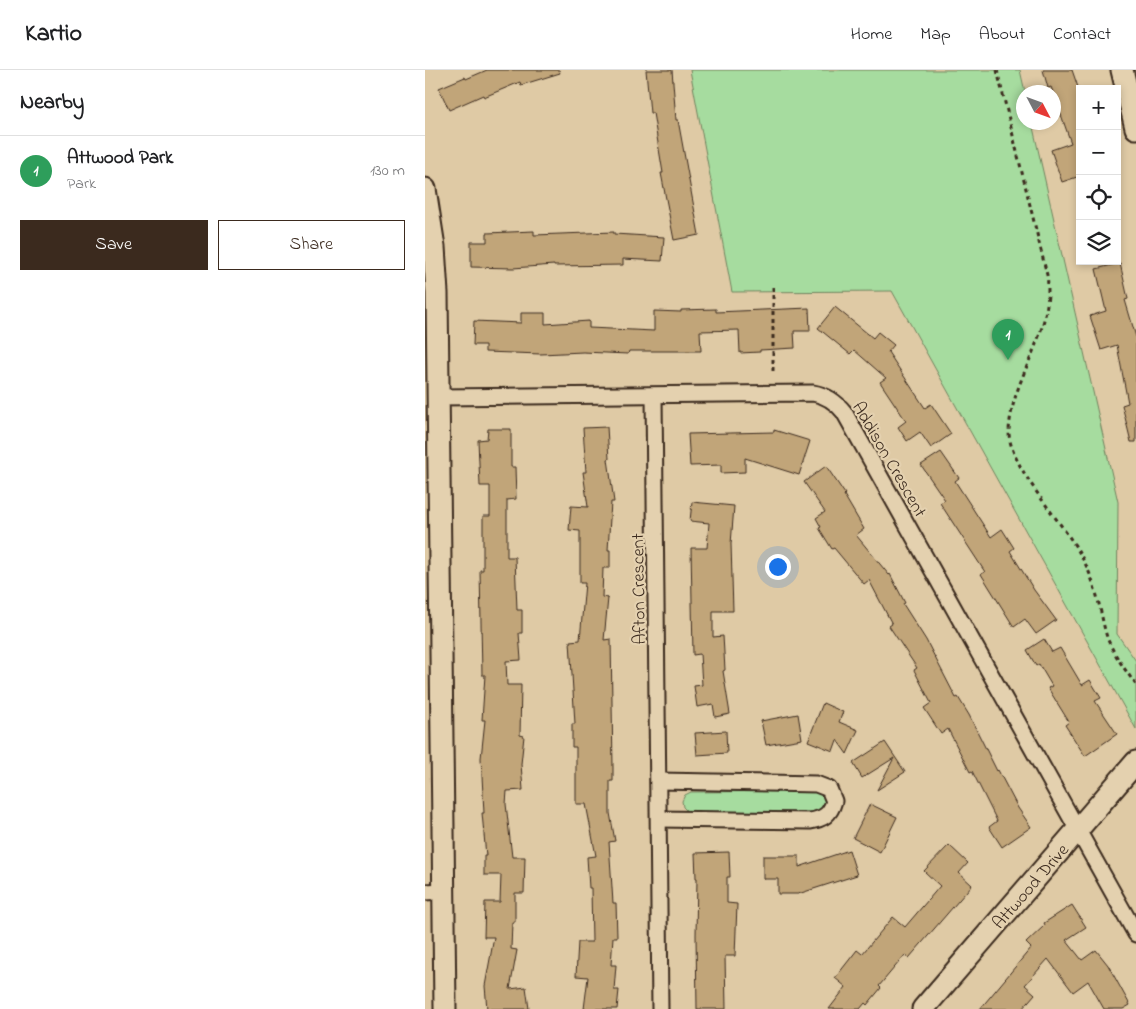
<!DOCTYPE html>
<html lang="en">
<head>
<meta charset="utf-8">
<style>
	body { margin:0; font-family:"Indie Flower",sans-serif; background:#f6f6f6; color:#202124 }
	.controls { position:absolute; right:15px; top:15px; display:grid; overflow:hidden; border-radius:0px; box-shadow:0 2px 8px #0003 }
	.controls button { width:45px; height:45px; display:grid; place-items:center; padding:0; border:0; border-bottom:1px solid #e0e0e0; background:#fff; color:#202124; font:25px sans-serif }
	.compass { position:absolute; left:591px; top:15px; width:45px; height:45px; border-radius:50%; background:#fff; box-shadow:0 2px 8px #0003; rotate:131deg }
	.you { position:absolute; left:352px; top:496px; width:18px; height:18px; margin:-12px; border:4px solid #fff; border-radius:50%; background:#1a73e8; box-shadow:0 0 0 8px #1a73e833 }
	.badge { display:grid; place-items:center; width:32px; height:32px; border-radius:50%; background:#3b2a1e; color:#fff; font-size:16px; font-weight:700 }
	.pin { position:absolute; translate:-50% -41px; filter:drop-shadow(0 1px 2px #0008) }
	.pin::after { content:''; position:absolute; top:26px; width:18px; height:15px; background:inherit; clip-path:polygon(0 0,100% 0,50% 100%) }
	.list { margin:0; padding:0; list-style:none }
	h2 { display:flex; justify-content:space-between; align-items:center; height:65px; margin:0; padding:0 20px; font-size:21px }
	h2 small { font-size:16px; font-weight:400; color:#757577 }
	.list li { display:grid; grid-template-columns:32px 1fr auto; gap:15px; align-items:center; box-sizing:border-box; height:70px; padding:0 20px; border-top:1px solid #e0e0e0 }
	.list b { display:block; font-size:19px; white-space:nowrap }
	.list p { margin:0; font-size:16px; white-space:nowrap; color:#757577 }
	.list em { font-size:16px; font-style:normal; color:#757577 }
	.actions { display:flex; gap:10px; padding:15px 20px }
	.actions a { flex:1; padding:11px 0; border:1px solid #3b2a1e; border-radius:0px; text-align:center; font-size:18px; color:#3b2a1e }
	.actions .main { background:#3b2a1e; color:#fff }
	.icon { flex:none; width:28px; height:28px; fill:none; stroke:currentColor; stroke-width:2; stroke-linecap:round; stroke-linejoin:round }
	.map { position:relative; flex:none; width:711px; height:939px; overflow:hidden }
	header { display:flex; align-items:center; gap:30px; box-sizing:border-box; height:70px; padding:0 25px; background:#fff; border-bottom:1px solid #e0e0e0 }
	header strong { font-size:24px }
	nav { display:flex; gap:28px; margin-inline-start:auto; font-size:18px }
	main { display:flex }
	aside { flex:1; background:#fff }
	.map>svg:first-child { display:block }
	.green { fill:#a6dc9f; stroke:#70835e }
	.building { fill:#c1a579; stroke:#3b2a1e }
	.lines { fill:none; stroke-linecap:round; stroke-linejoin:round }
	.street-casing { stroke:#3b2a1e; stroke-width:19 }
	.secondary-casing { stroke:#3b2a1e; stroke-width:25 }
	.path { stroke:#3b2a1e; stroke-width:3; stroke-dasharray:4 4; stroke-linecap:butt }
	.street { stroke:#e4d1af; stroke-width:15 }
	.secondary { stroke:#e4d1af; stroke-width:21 }
	.labels { text-anchor:middle; stroke-width:4.5; stroke-linejoin:round; paint-order:stroke }
	.street-label { font-size:18px; fill:#3b2a1e; stroke:#e4d1af }
</style>
</head>
<body>
<header>
<strong>Kartio</strong>
<nav><a>Home</a><a>Map</a><a>About</a><a>Contact</a></nav>
</header>
<main>
<aside>
<h2>Nearby<small></small></h2>
<ul class="list">
<li><span class="badge" style="background:#2e9e5b">1</span><div><b>Attwood Park</b><p>Park</p></div><em>130 m</em></li>
</ul>
<div class="actions"><a class="main">Save</a><a>Share</a></div>
</aside>
<div class="map">
<svg width="711" height="939" viewBox="0 0 711 939">
	<rect width="100%" height="100%" fill="#dfcaa5"/>
	<filter id="ink" filterUnits="userSpaceOnUse"><feTurbulence type="fractalNoise" baseFrequency=".02" numOctaves="2"/><feDisplacementMap in="SourceGraphic" scale="10" xChannelSelector="R" yChannelSelector="G"/><feConvolveMatrix kernelMatrix="1 2 1 2 8 2 1 2 1" color-interpolation-filters="sRGB"/></filter>
	<g filter="url(#ink)">
		<g class="green">
			<path d="M 265,0 L 595,0 L 600,22 L 598,22 L 598,52 L 607,53 L 693,432 L 692,564 L 711,591 L 711,659 L 467,221 L 307,222 Z"/>
			<path d="M 392,721 L 398,725 L 401,731 C 398,739 394,740 387,742 L 272,743 L 263,742 L 258,737 L 257,731 L 260,725 L 266,722 Z"/>
		</g>
		<g class="building">
			<path d="M 62,0 L 134,0 L 135,3 L 96,15 L 95,12 L 59,27 L 58,25 L 24,40 L 14,18 L 40,7 L 41,9 Z"/>
			<path d="M 221,0 L 247,0 L 251,50 L 253,50 L 274,165 L 249,170 L 236,103 L 238,103 L 228,43 L 225,43 Z"/>
			<path d="M 618,0 L 647,0 L 655,23 L 655,106 L 637,112 L 626,80 L 646,73 L 628,22 L 626,17 L 623,18 Z"/>
			<path d="M 109,161 L 109,165 L 189,162 L 189,164 L 239,167 L 237,191 L 198,189 L 198,195 L 129,196 L 129,195 L 88,198 L 46,197 L 46,172 L 62,172 L 62,163 Z"/>
			<path d="M 695,193 L 703,229 L 700,230 L 711,267 L 711,372 L 706,372 L 697,335 L 703,333 L 692,275 L 676,280 L 665,246 L 681,241 L 671,199 Z"/>
			<path d="M 410,237 L 448,268 L 453,262 L 469,275 L 463,282 L 500,338 L 506,334 L 526,364 L 506,378 L 495,362 L 482,371 L 473,357 L 481,351 L 455,312 L 461,308 L 429,280 L 425,284 L 393,258 Z"/>
			<path d="M 384,238 L 385,261 L 369,261 L 370,278 L 335,280 L 335,282 L 315,283 L 314,260 L 275,261 L 276,281 L 204,281 L 203,284 L 158,282 L 116,284 L 60,282 L 60,275 L 48,275 L 49,251 L 96,253 L 96,243 L 120,243 L 120,254 L 164,251 L 164,258 L 229,261 L 229,241 L 256,242 L 256,240 L 291,239 L 291,242 Z"/>
			<path d="M 182,357 L 184,389 L 183,389 L 189,432 L 186,432 L 183,480 L 185,480 L 185,498 L 178,498 L 177,527 L 183,528 L 179,570 L 186,569 L 188,698 L 188,711 L 185,711 L 185,743 L 190,771 L 184,772 L 188,833 L 191,833 L 192,867 L 188,867 L 186,895 L 191,895 L 189,920 L 194,920 L 192,939 L 159,939 L 163,907 L 151,906 L 153,872 L 167,872 L 166,818 L 164,818 L 162,787 L 171,786 L 161,734 L 151,734 L 151,677 L 147,677 L 147,654 L 150,654 L 145,571 L 155,570 L 160,513 L 155,513 L 155,461 L 144,460 L 146,436 L 163,437 L 158,402 L 161,402 L 158,358 Z"/>
			<path d="M 63,359 L 86,359 L 86,397 L 90,397 L 91,429 L 82,430 L 82,487 L 90,487 L 92,540 L 97,540 L 97,563 L 94,563 L 96,590 L 81,591 L 82,615 L 96,615 L 95,665 L 99,666 L 96,694 L 98,720 L 82,721 L 81,734 L 87,787 L 100,787 L 99,823 L 90,823 L 90,852 L 87,852 L 86,879 L 92,880 L 85,919 L 101,917 L 104,939 L 62,939 L 60,916 L 69,867 L 59,867 L 60,832 L 75,832 L 76,805 L 59,805 L 59,786 L 61,786 L 57,743 L 59,743 L 56,688 L 60,650 L 57,650 L 60,605 L 57,605 L 55,500 L 58,500 L 58,446 L 65,446 L 65,416 L 55,416 L 53,370 L 62,369 Z"/>
			<path d="M 349,360 L 385,371 L 374,405 L 320,388 L 320,402 L 296,403 L 296,395 L 265,396 L 263,364 L 349,362 Z"/>
			<path d="M 516,382 L 534,408 L 530,411 L 566,467 L 577,459 L 589,478 L 585,481 L 609,520 L 631,550 L 611,564 L 600,549 L 589,557 L 556,504 L 560,502 L 515,433 L 520,430 L 496,395 Z"/>
			<path d="M 401,396 L 420,424 L 419,425 L 439,459 L 431,465 L 464,505 L 465,504 L 480,533 L 478,534 L 501,570 L 531,628 L 533,627 L 544,645 L 572,701 L 573,700 L 593,738 L 606,757 L 577,777 L 564,757 L 572,751 L 547,701 L 545,702 L 523,659 L 516,664 L 499,638 L 506,633 L 489,600 L 492,598 L 464,556 L 467,554 L 444,510 L 439,514 L 409,478 L 407,479 L 394,458 L 396,457 L 391,448 L 400,442 L 379,412 Z"/>
			<path d="M 267,432 L 309,436 L 306,474 L 308,541 L 288,541 L 288,567 L 298,566 L 300,600 L 298,601 L 305,644 L 290,647 L 288,634 L 272,637 L 269,616 L 277,615 L 275,584 L 268,585 L 266,478 L 282,478 L 284,453 L 265,451 Z"/>
			<path d="M 619,569 L 627,582 L 635,578 L 657,615 L 665,610 L 676,628 L 670,631 L 692,664 L 660,686 L 640,655 L 644,652 L 623,618 L 627,616 L 614,594 L 611,596 L 602,580 Z"/>
			<path d="M 398,633 L 418,642 L 414,652 L 433,660 L 422,684 L 412,670 L 408,681 L 383,671 Z"/>
			<path d="M 373,644 L 377,669 L 341,675 L 336,651 Z"/>
			<path d="M 301,661 L 302,683 L 272,685 L 270,663 Z"/>
			<path d="M 460,672 L 480,702 L 452,720 L 469,688 L 437,708 L 428,693 Z"/>
			<path d="M 445,734 L 472,747 L 455,782 L 428,768 Z"/>
			<path d="M 524,775 L 543,793 L 534,803 L 547,815 L 484,888 L 480,885 L 454,916 L 456,918 L 442,935 L 440,933 L 435,939 L 404,939 L 421,917 L 410,908 L 432,880 L 437,884 L 468,847 L 480,857 L 515,816 L 499,801 Z"/>
			<path d="M 424,780 L 432,805 L 373,824 L 353,824 L 353,809 L 338,809 L 338,786 L 374,786 L 374,797 Z"/>
			<path d="M 304,782 L 305,807 L 302,807 L 302,833 L 312,834 L 310,886 L 300,886 L 301,939 L 272,939 L 271,865 L 272,808 L 271,808 L 270,783 Z"/>
			<path d="M 647,835 L 661,857 L 641,870 L 657,890 L 671,880 L 683,895 L 705,935 L 698,939 L 679,939 L 663,911 L 648,922 L 623,889 L 600,915 L 610,924 L 597,939 L 555,939 L 606,878 L 601,873 L 620,855 L 619,853 Z"/>
		</g>
		<g class="lines">
			<g class="street-casing">
				<g id="street">
					<path d="M 229,326 L 235,939"/>
					<path d="M 14,327 L 388,323 C 400,325 411,332 419,342 L 711,864"/>
					<path d="M 234,711 L 391,714 L 404,719 L 409,731 C 405,745 398,749 385,751 L 234,749"/>
					<path d="M 0,822 L 19,821"/>
				</g>
			</g>
			<g class="secondary-casing">
				<g id="secondary">
					<path d="M 697,0 L 711,58"/>
					<path d="M 0,119 L 9,177 L 12,223 L 20,939"/>
					<path d="M 498,939 L 711,692"/>
				</g>
			</g>
			<g class="path">
				<path d="M 572,0 L 622,205 C 630,264 587,304 584,361 C 583,396 638,452 655,484 C 664,499 670,517 674,534 C 677,546 679,559 683,570 C 690,586 701,601 711,615"/>
				<path d="M 348,217 L 348,305"/>
			</g>
			<use href="#street" class="street"/>
			<use href="#secondary" class="secondary"/>
		</g>
	</g>
	<g class="labels">
		<g class="street-label">
			<text transform="translate(465 389) rotate(60)" y="6">Addison Crescent</text>
			<text transform="translate(213 519) rotate(-91)" y="6">Afton Crescent</text>
			<text transform="translate(605 816) rotate(-49)" y="6">Attwood Drive</text>
		</g>
	</g>
</svg>
<div class="controls">
<button>+</button>
<button>−</button>
<button><svg class="icon" aria-label="locate" viewBox="0 0 24 24"><circle cx="12" cy="12" r="6"/><path d="M12 2v4M12 18v4M2 12h4M18 12h4"/></svg></button>
<button><svg class="icon" aria-label="layers" viewBox="0 0 24 24"><path d="M12 4l9 5-9 5-9-5zM3 14l9 5 9-5"/></svg></button>
</div>
<svg class="compass" viewBox="-18 -18 36 36"><path d="M0-13l5 13h-10z" fill="#e53935"/><path d="M0 13l5-13h-10z" fill="#757577"/></svg>
<div class="you"></div>
<div class="pin badge" style="left:583px;top:290px;background:#2e9e5b">1</div>
</div>
</main>
</body>
</html>
